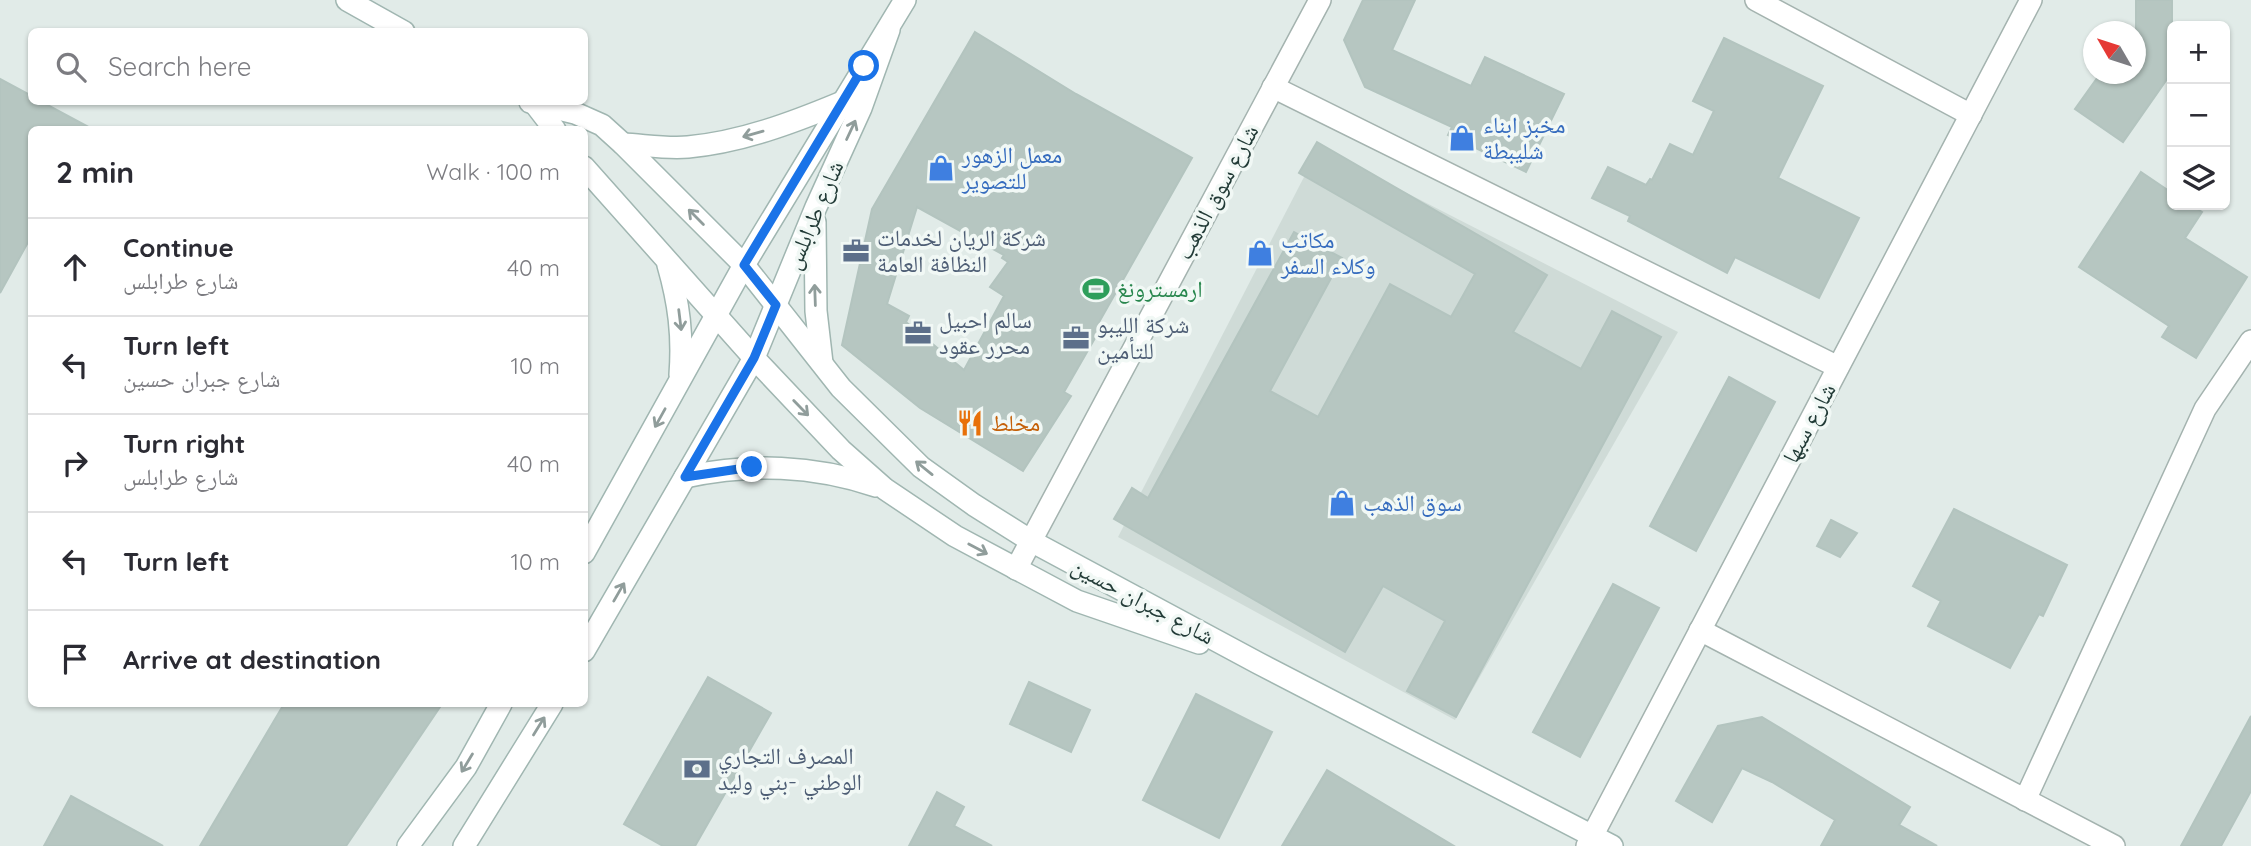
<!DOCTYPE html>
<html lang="en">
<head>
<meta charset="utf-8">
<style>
	body { margin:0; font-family:Quicksand,"Noto Naskh Arabic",sans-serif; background:#f2f2f3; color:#2b2b33 }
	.controls { position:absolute; right:21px; top:21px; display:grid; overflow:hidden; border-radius:10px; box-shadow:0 2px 5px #0004 }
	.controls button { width:63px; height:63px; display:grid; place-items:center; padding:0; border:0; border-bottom:2px solid #e1e1e2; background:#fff; color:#2b2b33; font:35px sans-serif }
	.compass { position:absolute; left:2083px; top:21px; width:63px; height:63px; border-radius:50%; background:#fff; box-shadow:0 2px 5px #0004; rotate:309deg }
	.stop { position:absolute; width:21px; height:21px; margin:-16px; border:5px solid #1a73e8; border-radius:50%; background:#fff }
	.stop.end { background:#1a73e8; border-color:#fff; box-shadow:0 2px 7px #0008 }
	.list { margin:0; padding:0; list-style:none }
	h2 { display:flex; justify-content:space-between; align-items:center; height:91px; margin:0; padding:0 28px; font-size:30px }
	h2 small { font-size:23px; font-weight:400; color:#7c7c81 }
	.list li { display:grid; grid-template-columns:46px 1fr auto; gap:21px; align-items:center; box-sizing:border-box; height:98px; padding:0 28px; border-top:2px solid #e1e1e2 }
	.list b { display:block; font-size:26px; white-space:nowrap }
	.list p { margin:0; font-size:23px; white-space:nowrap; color:#7c7c81 }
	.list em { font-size:23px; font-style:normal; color:#7c7c81 }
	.icon { flex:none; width:38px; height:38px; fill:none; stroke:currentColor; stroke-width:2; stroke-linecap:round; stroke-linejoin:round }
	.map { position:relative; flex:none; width:2251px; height:846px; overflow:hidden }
	.search { position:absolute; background:#fff; box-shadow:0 2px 5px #0004; left:28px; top:28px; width:560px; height:77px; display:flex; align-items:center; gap:18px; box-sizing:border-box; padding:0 24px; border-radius:10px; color:#7c7c81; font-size:26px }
	.panel { position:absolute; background:#fff; box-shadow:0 2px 5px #0004; left:28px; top:126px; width:560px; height:581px; border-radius:10px }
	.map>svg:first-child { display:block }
	.built { fill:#cfdbd7 }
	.building { fill:#b6c6c1; stroke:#b3c4bf; stroke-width:2; fill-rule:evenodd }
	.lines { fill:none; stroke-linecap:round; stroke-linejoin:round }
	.street-casing { stroke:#a4b3af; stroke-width:24 }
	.secondary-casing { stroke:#a0b6b1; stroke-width:24 }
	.street { stroke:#fff; stroke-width:21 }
	.secondary { stroke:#fff; stroke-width:21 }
	.oneway { stroke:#909d9b }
	.route { stroke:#1a73e8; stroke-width:9 }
	.labels { text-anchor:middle; stroke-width:7; stroke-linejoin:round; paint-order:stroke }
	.shop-label { font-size:23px; fill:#366cbe; stroke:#f1f8f5; text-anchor:start }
	.street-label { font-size:23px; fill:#223b37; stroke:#f1f8f5 }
	.service-label { font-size:23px; fill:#4e5e75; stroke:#f1f8f5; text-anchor:start }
	.leisure-label { font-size:23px; fill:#27864d; stroke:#f1f8f5; text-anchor:start }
	.food-label { font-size:23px; fill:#c56008; stroke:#f1f8f5; text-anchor:start }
</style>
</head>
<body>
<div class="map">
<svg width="2251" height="846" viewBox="0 0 2251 846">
	<rect width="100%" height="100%" fill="#e1ebe8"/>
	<path class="built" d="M 1319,148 L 1678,332 L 1455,720 L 1118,537 Z"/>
	<g class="building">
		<path d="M 1363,0 L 1415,0 L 1392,50 L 1471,86 L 1485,57 L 1564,94 L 1526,172 L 1448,135 L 1452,127 L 1365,87 L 1344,40 Z"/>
		<path d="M 2136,0 L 2172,0 L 2172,72 L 2123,142 L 2075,109 L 2100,74 L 2136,74 Z"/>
		<path d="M 975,32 L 1076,94 L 1192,158 L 1098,324 L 1102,326 L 1064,392 L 1071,396 L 1023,471 L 920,408 L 842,345 L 872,209 ZM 917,207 L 1004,255 L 1002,258 L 1008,262 L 990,287 L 1004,296 L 964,370 L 906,322 L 909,316 L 887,304 Z"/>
		<path d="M 1724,38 L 1823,86 L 1778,178 L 1859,218 L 1819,298 L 1735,257 L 1727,273 L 1628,221 L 1630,216 L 1592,198 L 1608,167 L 1646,185 L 1650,179 L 1652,180 L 1670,144 L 1693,155 L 1714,111 L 1693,101 Z"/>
		<path d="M 0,79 L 32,96 L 32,102 L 42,102 L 94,130 L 32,130 L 32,235 L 0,293 Z"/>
		<path d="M 1317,142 L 1547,275 L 1513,332 L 1581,369 L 1612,311 L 1661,337 L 1456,717 L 1407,691 L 1445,621 L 1383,586 L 1345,652 L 1114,519 L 1132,488 L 1148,498 L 1294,232 L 1342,258 L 1270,391 L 1318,417 L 1390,284 L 1451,317 L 1475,274 L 1299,173 Z"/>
		<path d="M 2141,172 L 2172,193 L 2172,205 L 2191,205 L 2202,212 L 2185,238 L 2247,277 L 2196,358 L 2162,337 L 2169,326 L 2079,267 Z"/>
		<path d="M 1729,377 L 1775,402 L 1696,551 L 1650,526 Z"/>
		<path d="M 1954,509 L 2067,565 L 2043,616 L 2039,614 L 2010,668 L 1928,626 L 1941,601 L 1913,586 Z"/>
		<path d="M 1831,520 L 1857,533 L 1840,557 L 1817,546 Z"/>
		<path d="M 1613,584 L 1659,608 L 1580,757 L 1533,732 Z"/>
		<path d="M 708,677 L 771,713 L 695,846 L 663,846 L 624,824 Z"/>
		<path d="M 1029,682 L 1090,710 L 1071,752 L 1010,724 Z"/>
		<path d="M 1196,694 L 1272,732 L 1219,838 L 1143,800 Z"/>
		<path d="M 284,704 L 442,704 L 346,846 L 200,846 Z"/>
		<path d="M 2251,716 L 2251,791 L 2221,846 L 2181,846 Z"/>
		<path d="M 1762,717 L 1910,807 L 1899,825 L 1937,846 L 1821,846 L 1835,820 L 1772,782 L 1742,768 L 1712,822 L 1676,801 L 1718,726 Z"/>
		<path d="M 1327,770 L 1454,846 L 1282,846 Z"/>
		<path d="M 937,792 L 964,807 L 954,826 L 992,846 L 909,846 Z"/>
		<path d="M 71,796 L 163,846 L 44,846 Z"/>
	</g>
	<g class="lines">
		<g class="street-casing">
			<g id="street">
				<path d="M 1756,0 L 1971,115"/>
				<path d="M 1273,87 L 1838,367"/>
				<path d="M 1016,569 L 1320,0"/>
				<path d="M 1700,630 L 2114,846"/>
				<path d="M 2025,800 L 2205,409 L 2251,341"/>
				<path d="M 1587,846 L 2031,0"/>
			</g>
		</g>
		<g class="secondary-casing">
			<g id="secondary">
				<path d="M 347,0 L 404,32"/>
				<path d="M 530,102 L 575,113 L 602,125 L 623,144 L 744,265 L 841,388 L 921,467 L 974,505 L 1031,541 L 1258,663 L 1612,846"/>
				<path d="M 535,104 L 555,130"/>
				<path d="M 623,144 C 644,145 667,149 688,147 C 741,142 792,123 840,103"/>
				<path d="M 584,167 L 754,358 L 841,450 L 885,489 L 955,536 L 1077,601 L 1199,643"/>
				<path d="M 815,222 L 816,311 L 822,363"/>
				<path d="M 668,265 C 679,303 683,336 680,375"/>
				<path d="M 685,477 C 751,463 812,465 876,486"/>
				<path d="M 584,553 L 744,265 L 905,0"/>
				<path d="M 584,651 L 754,358 L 816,207 L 861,108 L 889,30"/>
				<path d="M 408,846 L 466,767 L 501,704"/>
				<path d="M 464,846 L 552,704"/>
			</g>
		</g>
		<use href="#street" class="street"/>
		<use href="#secondary" class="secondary"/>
	</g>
	<defs><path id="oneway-shaft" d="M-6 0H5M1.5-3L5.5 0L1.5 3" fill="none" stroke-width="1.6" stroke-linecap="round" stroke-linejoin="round" transform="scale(1.75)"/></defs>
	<g class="oneway">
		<use href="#oneway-shaft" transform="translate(851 130) rotate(-65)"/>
		<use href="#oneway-shaft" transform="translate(753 134) rotate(164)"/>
		<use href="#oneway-shaft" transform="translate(696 217) rotate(-135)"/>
		<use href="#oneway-shaft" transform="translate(815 295) rotate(-92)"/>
		<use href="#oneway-shaft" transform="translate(680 320) rotate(83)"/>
		<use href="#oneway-shaft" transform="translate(801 408) rotate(46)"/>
		<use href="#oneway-shaft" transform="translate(660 418) rotate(119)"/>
		<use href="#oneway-shaft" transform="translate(924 468) rotate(-141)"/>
		<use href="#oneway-shaft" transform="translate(978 549) rotate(28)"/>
		<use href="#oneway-shaft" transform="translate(619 592) rotate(-60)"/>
		<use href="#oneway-shaft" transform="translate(539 726) rotate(-58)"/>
		<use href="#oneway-shaft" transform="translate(467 763) rotate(121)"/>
	</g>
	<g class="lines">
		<path class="route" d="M 752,467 L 685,477 L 754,358 L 776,305 L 744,265 L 864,66"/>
	</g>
	<defs>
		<g id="shop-bare" transform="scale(2.1)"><path d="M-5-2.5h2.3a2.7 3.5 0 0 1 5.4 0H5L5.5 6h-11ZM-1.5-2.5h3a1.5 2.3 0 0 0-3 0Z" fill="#3f7fe0" stroke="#f1f8f5" stroke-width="2.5" paint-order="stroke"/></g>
		<g id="office-bare" transform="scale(2.1)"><path d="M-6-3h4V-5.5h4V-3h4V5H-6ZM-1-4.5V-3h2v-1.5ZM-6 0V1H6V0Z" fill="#5c6f8a" stroke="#f1f8f5" stroke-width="2.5" paint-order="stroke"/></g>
		<g id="stadium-bare" transform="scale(2.1)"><path d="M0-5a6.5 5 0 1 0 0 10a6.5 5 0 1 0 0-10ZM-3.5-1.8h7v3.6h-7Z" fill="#2e9e5b" stroke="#f1f8f5" stroke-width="2.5" paint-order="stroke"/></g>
		<g id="restaurant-bare" transform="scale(2.1)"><path d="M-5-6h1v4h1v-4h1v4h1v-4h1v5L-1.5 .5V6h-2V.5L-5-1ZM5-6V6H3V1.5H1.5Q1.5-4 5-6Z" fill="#e8710a" stroke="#f1f8f5" stroke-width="2.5" paint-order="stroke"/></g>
		<g id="bank-bare" transform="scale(2.1)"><path d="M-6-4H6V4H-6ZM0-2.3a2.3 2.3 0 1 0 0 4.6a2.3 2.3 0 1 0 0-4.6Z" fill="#5c6f8a" stroke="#f1f8f5" stroke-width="2.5" paint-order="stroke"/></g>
	</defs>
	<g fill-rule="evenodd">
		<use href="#shop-bare" x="1462" y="138"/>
		<use href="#shop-bare" x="941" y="168"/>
		<use href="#office-bare" x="856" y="251"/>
		<use href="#shop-bare" x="1260" y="253"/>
		<use href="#stadium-bare" x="1096" y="289"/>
		<use href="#office-bare" x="918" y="333"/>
		<use href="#office-bare" x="1076" y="338"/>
		<use href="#restaurant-bare" x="970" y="423"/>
		<use href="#shop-bare" x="1342" y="503"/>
		<use href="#bank-bare" x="697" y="769"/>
	</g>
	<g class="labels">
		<g class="shop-label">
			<text x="1483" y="133">مخبز ابناء<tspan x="1483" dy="26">شليبطة</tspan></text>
			<text x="962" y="163">معمل الزهور<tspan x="962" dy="26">للتصوير</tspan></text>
			<text x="1281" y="248">مكاتب<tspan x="1281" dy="26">وكلاء السفر</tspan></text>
			<text x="1363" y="511">سوق الذهب</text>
		</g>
		<g class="street-label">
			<text transform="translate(1217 192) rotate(-62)" y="8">شارع سوق الذهب</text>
			<text transform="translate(814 215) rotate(-67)" y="8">شارع طرابلس</text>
			<text transform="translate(1809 423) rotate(-62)" y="8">شارع سبها</text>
			<text transform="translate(1143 601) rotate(28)" y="8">شارع جبران حسين</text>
		</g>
		<g class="service-label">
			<text x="877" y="246">شركة الريان لخدمات<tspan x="877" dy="26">النظافة العامة</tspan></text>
			<text x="939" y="328">سالم احبيل<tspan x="939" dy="26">محرر عقود</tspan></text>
			<text x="1097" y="333">شركة الليبو<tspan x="1097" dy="26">للتأمين</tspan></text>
			<text x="718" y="764">المصرف التجاري<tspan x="718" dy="26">الوطني -بني وليد</tspan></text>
		</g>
		<g class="leisure-label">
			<text x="1117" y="297">ارمسترونغ</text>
		</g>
		<g class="food-label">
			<text x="991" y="431">مخلط</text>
		</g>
	</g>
</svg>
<div class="controls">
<button>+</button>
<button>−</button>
<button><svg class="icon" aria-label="layers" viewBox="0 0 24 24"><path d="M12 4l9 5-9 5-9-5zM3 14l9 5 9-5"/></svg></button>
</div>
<svg class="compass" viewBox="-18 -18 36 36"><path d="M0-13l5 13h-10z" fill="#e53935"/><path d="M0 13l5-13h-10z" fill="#7c7c81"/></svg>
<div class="stop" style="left:864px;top:66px"></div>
<div class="stop end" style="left:752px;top:467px"></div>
<div class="search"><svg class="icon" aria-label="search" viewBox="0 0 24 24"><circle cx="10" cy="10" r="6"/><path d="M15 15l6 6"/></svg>Search here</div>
<section class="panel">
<h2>2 min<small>Walk · 100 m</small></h2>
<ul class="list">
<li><svg class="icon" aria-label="ahead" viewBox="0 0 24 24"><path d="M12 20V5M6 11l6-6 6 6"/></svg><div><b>Continue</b><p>شارع طرابلس</p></div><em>40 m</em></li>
<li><svg class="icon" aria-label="left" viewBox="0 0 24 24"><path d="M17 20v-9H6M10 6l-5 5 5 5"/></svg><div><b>Turn left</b><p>شارع جبران حسين</p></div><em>10 m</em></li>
<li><svg class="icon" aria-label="right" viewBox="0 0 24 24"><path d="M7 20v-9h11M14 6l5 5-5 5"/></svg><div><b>Turn right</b><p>شارع طرابلس</p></div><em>40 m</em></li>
<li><svg class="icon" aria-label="left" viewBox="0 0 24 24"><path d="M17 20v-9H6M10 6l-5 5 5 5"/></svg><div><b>Turn left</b></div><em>10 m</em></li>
<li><svg class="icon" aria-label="arrive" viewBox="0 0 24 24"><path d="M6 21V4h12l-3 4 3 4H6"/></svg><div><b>Arrive at destination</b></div></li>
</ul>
</section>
</div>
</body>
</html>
